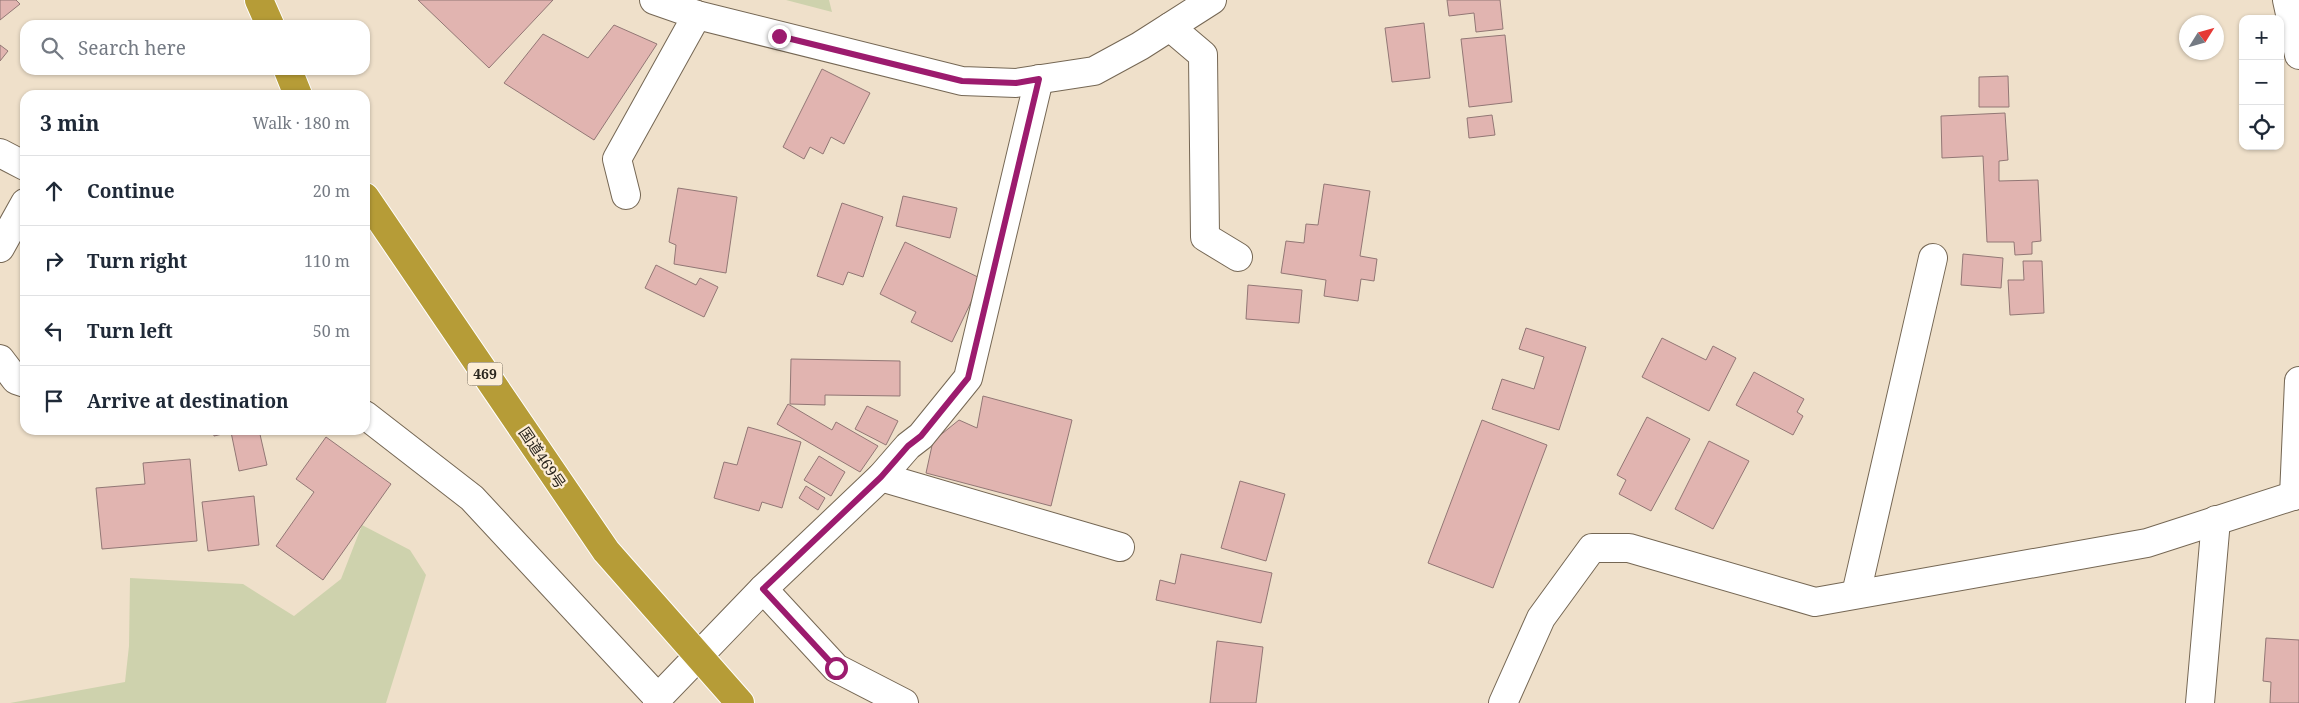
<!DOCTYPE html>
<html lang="en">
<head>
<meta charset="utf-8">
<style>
	body { margin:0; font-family:"Noto Serif","Noto Sans JP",serif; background:#f2f2f3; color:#1f2937 }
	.controls { position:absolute; right:15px; top:15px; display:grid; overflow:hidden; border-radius:10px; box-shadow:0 1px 4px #0004 }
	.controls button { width:45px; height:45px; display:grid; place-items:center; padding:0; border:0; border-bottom:1px solid #e0e1e3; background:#fff; color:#1f2937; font:25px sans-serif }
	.compass { position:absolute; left:2179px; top:15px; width:45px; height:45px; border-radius:50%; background:#fff; box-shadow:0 1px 4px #0004; rotate:53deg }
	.stop { position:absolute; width:15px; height:15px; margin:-11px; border:4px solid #9c1b6e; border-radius:50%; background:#fff }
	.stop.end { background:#9c1b6e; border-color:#fff; box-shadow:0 1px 5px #0008 }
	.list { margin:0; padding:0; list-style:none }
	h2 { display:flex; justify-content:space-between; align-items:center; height:65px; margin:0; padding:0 20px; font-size:21px }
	h2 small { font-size:16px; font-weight:400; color:#747a83 }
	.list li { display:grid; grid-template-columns:32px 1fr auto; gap:15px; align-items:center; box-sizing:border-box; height:70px; padding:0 20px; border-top:1px solid #e0e1e3 }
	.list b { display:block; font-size:19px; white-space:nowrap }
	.list em { font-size:16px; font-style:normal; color:#747a83 }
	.icon { flex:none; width:28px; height:28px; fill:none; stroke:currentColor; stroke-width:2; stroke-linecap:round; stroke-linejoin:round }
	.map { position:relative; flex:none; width:2299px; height:703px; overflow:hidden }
	.search { position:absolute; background:#fff; box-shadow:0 1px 4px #0004; left:20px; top:20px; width:350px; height:55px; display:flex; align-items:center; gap:12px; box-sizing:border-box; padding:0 18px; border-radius:15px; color:#747a83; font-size:19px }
	.panel { position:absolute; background:#fff; box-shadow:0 1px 4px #0004; left:20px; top:90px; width:350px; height:345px; border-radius:15px }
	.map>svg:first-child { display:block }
	.green { fill:#ced2ad }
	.building { fill:#e1b4b0; stroke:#927775 }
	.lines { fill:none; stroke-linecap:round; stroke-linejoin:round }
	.minor-casing { stroke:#756754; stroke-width:30 }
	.highway-casing { stroke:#fff; stroke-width:30 }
	.minor { stroke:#fff; stroke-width:28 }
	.highway { stroke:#b69c37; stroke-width:28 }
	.route { stroke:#9c1b6e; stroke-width:6 }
	.labels { text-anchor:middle; stroke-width:4.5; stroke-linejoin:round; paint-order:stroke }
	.shield { fill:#fcedd7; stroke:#6a6256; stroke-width:1 }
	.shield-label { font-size:14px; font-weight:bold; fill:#2b261e }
	.street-label { font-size:15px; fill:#2b261e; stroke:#fcedd7 }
</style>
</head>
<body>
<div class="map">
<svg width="2299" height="703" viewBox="0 0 2299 703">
	<rect width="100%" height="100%" fill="#efe0ca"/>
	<g class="green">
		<path d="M 786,0 L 829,0 L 832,12 Z"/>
		<path d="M 362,525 L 410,550 L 426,575 L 386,703 L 10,703 L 125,682 L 129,646 L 130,578 L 243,584 L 294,616 L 341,579 Z"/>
	</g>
	<g class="building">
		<path d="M 0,0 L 16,0 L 20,4 L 0,20 Z"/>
		<path d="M 418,0 L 553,0 L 489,68 Z"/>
		<path d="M 1447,0 L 1500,0 L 1503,29 L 1476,32 L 1474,13 L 1449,16 Z"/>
		<path d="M 1424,23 L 1430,78 L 1392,82 L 1385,28 Z"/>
		<path d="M 614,25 L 657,44 L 594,140 L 504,83 L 543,34 L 588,58 Z"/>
		<path d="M 1505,35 L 1512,102 L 1469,107 L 1461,39 Z"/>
		<path d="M 0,45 L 8,51 L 0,61 Z"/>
		<path d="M 822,69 L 870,93 L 844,144 L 831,137 L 823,154 L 810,147 L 804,159 L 783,147 Z"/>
		<path d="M 2008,76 L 2009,107 L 1979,107 L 1979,77 Z"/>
		<path d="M 2005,113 L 2008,160 L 1999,161 L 1999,181 L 2038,180 L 2041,241 L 2032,242 L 2032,254 L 2015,255 L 2014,242 L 1987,242 L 1983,156 L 1942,158 L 1941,116 Z"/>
		<path d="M 1492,115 L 1495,135 L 1469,138 L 1467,118 Z"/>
		<path d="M 1324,184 L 1370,191 L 1360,256 L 1377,259 L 1374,281 L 1361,279 L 1358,301 L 1324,296 L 1326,280 L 1281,273 L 1286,241 L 1304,243 L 1306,224 L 1318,225 Z"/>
		<path d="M 678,188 L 737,197 L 726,273 L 674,264 L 676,245 L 669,242 Z"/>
		<path d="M 903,196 L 957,208 L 950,238 L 896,226 Z"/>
		<path d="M 842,203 L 883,217 L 863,277 L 848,272 L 843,285 L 817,276 Z"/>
		<path d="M 905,242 L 982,279 L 952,342 L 911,322 L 916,312 L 880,294 Z"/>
		<path d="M 1963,254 L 2003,258 L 2001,288 L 1961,285 Z"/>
		<path d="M 2023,261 L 2042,261 L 2044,313 L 2010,315 L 2008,280 L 2024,280 Z"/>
		<path d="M 656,265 L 696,285 L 700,278 L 718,287 L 704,317 L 645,288 Z"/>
		<path d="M 1248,285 L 1302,290 L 1299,323 L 1246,319 Z"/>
		<path d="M 1526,328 L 1586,347 L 1559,430 L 1492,409 L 1502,379 L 1534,389 L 1544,357 L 1519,349 Z"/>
		<path d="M 1662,338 L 1706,360 L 1713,346 L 1736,358 L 1709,411 L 1642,377 Z"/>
		<path d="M 791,359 L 900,361 L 900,396 L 825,395 L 825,405 L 790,404 Z"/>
		<path d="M 1754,372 L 1804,399 L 1797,412 L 1803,416 L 1793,435 L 1736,405 Z"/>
		<path d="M 983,396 L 1072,420 L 1051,506 L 926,473 L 933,441 L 959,420 L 977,428 Z"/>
		<path d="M 788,404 L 832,430 L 836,422 L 878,446 L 860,472 L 777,424 Z"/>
		<path d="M 867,406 L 898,421 L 886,445 L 855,429 Z"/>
		<path d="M 1647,417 L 1690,439 L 1651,511 L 1619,494 L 1626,480 L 1617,475 Z"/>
		<path d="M 1482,420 L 1547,445 L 1493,588 L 1428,563 Z"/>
		<path d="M 748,427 L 801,442 L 782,508 L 762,502 L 759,511 L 714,498 L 724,462 L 737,465 Z"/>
		<path d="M 213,430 L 259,430 L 267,465 L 239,471 L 231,432 L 214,436 Z"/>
		<path d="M 326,437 L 391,484 L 323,580 L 276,546 L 314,492 L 296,479 Z"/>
		<path d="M 1709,441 L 1749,461 L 1713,529 L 1675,509 Z"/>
		<path d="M 819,456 L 845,472 L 831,496 L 804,480 Z"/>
		<path d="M 190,459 L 197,541 L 102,549 L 96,488 L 145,484 L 143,463 Z"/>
		<path d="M 1240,481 L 1285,494 L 1266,561 L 1221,548 Z"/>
		<path d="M 806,486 L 825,498 L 818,510 L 799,498 Z"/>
		<path d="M 254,496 L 259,545 L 208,551 L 202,502 Z"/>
		<path d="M 1181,554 L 1272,573 L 1261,623 L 1156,600 L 1160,580 L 1175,584 Z"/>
		<path d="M 2266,638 L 2299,640 L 2299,703 L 2270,703 L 2271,682 L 2263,681 Z"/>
		<path d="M 1217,641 L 1263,647 L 1256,703 L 1210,703 Z"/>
	</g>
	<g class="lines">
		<g class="minor-casing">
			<g id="minor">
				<path d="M 654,0 L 697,15 L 962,81 L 1016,83 L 1094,71 L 1140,46 L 1212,0"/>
				<path d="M 2287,0 L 2299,55"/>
				<path d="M 1170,27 L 1203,55 L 1205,237 L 1238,257"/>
				<path d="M 0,153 L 25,166"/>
				<path d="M 626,195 L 617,159 L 697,15"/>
				<path d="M 0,248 L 25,203"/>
				<path d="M 0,359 L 16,380 L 25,383"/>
				<path d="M 365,415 L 472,498 L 658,698"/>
				<path d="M 881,477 L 1120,547"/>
				<path d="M 2294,496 L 2299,381"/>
				<path d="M 763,589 L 836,668 L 904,703"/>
				<path d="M 1856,594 L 1933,258"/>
				<path d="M 657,703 L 658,698 L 763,589 L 881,477 L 908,446 L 921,436 L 968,378 L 1039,79"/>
				<path d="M 1503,703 L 1541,618 L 1592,548 L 1629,548 L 1815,602 L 2147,543 L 2299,494"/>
				<path d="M 2200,703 L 2216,520"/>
			</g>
		</g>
		<g class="highway-casing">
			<g id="highway">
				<path d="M 259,0 L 270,25"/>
				<path d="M 288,70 L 298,95"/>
				<path d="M 365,197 L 606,551 L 740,703"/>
			</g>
		</g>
		<use href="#minor" class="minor"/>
		<use href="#highway" class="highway"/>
	</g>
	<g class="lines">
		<path class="route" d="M 779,36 L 962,81 L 1016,83 L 1039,79 L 968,378 L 921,436 L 908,446 L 881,477 L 763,589 L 836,668"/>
	</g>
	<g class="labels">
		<rect class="shield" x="467.5" y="362.5" width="35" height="23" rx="4"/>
		<g class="shield-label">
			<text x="485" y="379">469</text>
		</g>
		<g class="street-label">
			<text transform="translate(542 458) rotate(56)" y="5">国道469号</text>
		</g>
	</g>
</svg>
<div class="controls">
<button>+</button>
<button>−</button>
<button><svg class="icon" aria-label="locate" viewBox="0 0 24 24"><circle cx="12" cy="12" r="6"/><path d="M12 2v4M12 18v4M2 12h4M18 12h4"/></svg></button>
</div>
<svg class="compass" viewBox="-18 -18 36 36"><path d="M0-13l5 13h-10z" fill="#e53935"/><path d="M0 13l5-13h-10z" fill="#747a83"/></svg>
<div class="stop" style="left:836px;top:668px"></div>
<div class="stop end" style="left:779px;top:36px"></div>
<div class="search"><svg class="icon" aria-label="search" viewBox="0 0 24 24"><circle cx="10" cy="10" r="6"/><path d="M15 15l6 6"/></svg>Search here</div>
<section class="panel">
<h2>3 min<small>Walk · 180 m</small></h2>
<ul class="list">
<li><svg class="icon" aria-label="ahead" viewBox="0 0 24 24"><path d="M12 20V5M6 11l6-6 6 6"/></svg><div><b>Continue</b></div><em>20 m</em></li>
<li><svg class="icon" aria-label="right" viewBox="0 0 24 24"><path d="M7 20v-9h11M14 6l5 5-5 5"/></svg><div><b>Turn right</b></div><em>110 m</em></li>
<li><svg class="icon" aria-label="left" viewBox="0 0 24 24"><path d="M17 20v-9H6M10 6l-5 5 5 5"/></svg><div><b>Turn left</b></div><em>50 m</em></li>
<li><svg class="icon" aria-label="arrive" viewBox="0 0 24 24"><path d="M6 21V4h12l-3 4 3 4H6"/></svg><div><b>Arrive at destination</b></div></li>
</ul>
</section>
</div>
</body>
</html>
